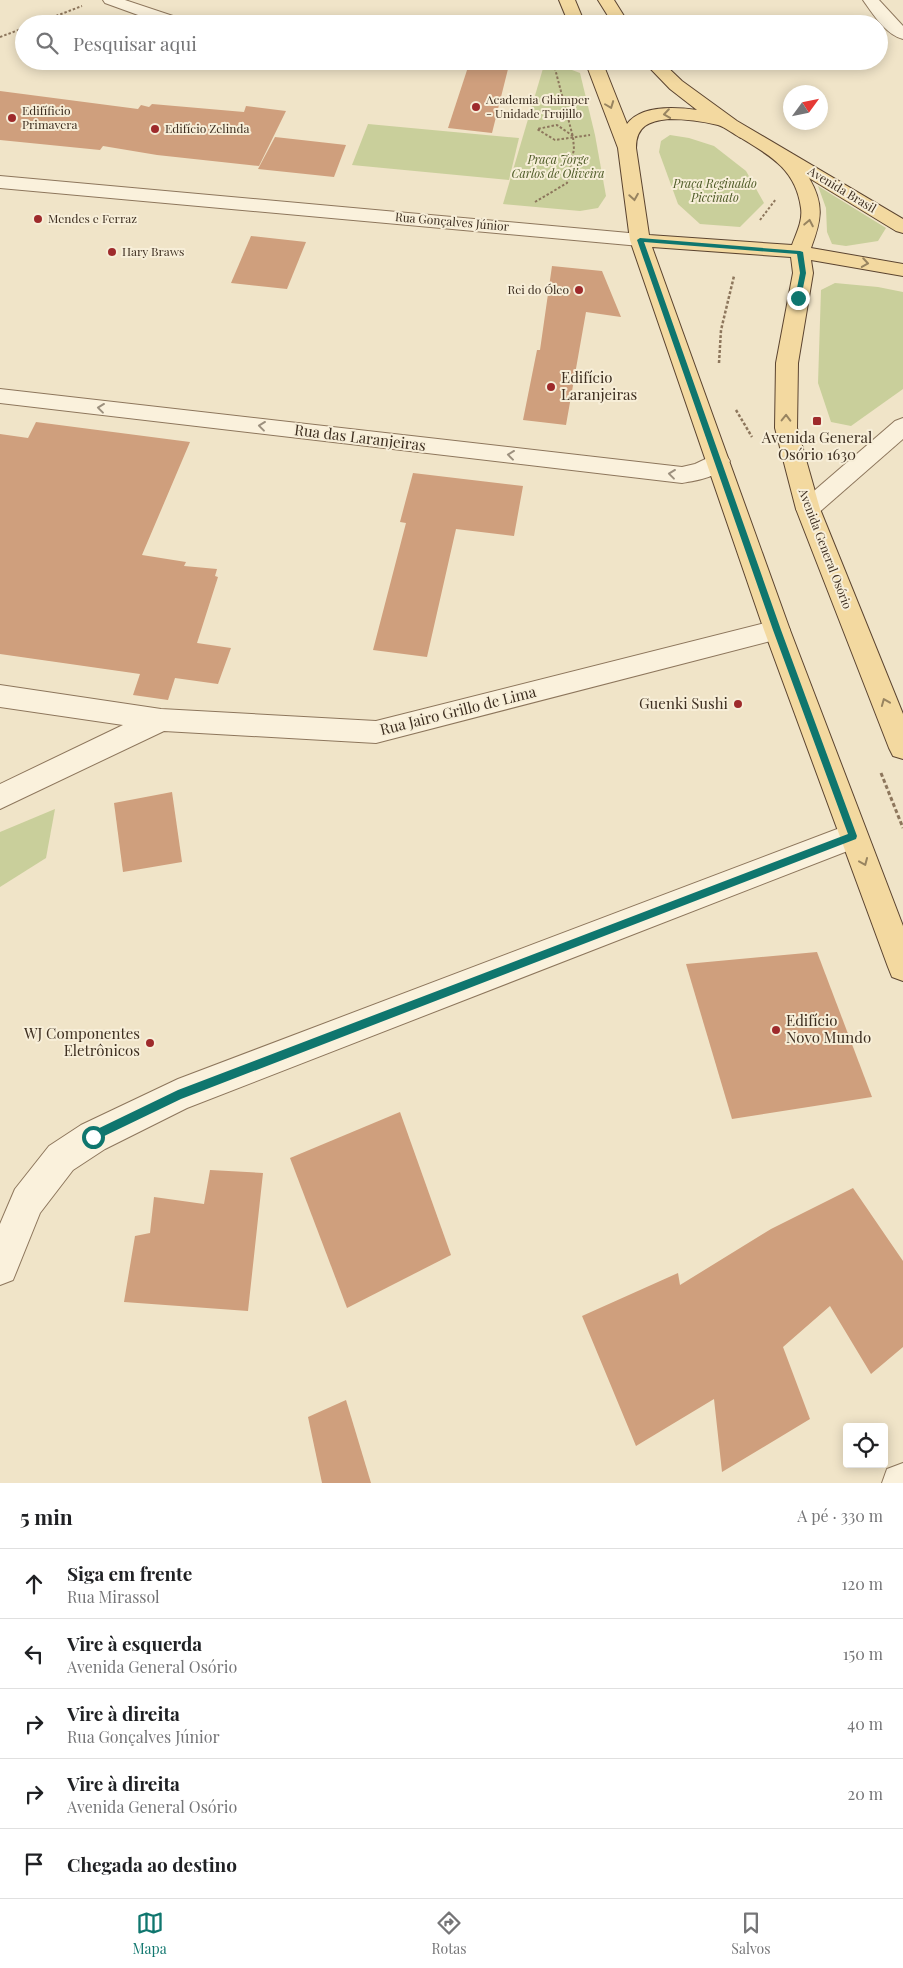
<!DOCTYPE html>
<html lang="pt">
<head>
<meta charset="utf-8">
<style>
	body { margin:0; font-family:"Playfair Display",serif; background:#f6f6f6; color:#202124 }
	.controls { position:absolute; right:15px; bottom:15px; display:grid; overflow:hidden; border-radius:5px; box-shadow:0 2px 12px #0003 }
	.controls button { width:45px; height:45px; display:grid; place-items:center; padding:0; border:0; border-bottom:1px solid #e0e0e0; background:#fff; color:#202124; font:25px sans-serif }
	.compass { position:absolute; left:783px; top:85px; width:45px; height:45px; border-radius:50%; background:#fff; box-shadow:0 2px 12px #0003; rotate:57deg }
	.stop { position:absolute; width:15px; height:15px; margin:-11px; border:4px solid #0f766e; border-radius:50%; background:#fff }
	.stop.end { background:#0f766e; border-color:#fff; box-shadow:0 1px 5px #0008 }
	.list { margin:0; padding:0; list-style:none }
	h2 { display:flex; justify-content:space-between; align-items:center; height:65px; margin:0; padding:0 20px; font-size:21px }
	h2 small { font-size:16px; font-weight:400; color:#757577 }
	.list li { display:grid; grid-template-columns:32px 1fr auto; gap:15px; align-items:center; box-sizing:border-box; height:70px; padding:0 20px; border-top:1px solid #e0e0e0 }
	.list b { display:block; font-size:19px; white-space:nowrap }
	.list p { margin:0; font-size:16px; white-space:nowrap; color:#757577 }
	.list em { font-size:16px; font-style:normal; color:#757577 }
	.icon { flex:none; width:28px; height:28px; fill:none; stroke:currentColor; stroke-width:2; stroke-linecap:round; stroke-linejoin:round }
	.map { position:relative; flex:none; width:903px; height:1483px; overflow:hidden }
	.search { position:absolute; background:#fff; box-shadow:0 2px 12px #0003; left:15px; right:15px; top:15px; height:55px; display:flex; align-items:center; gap:12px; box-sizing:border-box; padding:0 18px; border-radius:28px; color:#757577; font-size:19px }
	.sheet { height:415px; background:#fff }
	nav { display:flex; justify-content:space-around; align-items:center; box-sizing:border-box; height:70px; border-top:1px solid #e0e0e0; background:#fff; font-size:14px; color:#757577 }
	nav a { display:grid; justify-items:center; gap:2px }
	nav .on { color:#0f766e }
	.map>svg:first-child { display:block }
	.green { fill:#c9cf9b }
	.building { fill:#cf9f7d }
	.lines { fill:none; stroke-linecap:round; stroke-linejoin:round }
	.minor-casing { stroke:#8d765c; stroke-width:2 }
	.major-casing { stroke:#5b4430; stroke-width:2 }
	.path-far2 { stroke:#8d765c; stroke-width:2; stroke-dasharray:2.5 2; stroke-linecap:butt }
	.path-far1 { stroke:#8d765c; stroke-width:2.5; stroke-dasharray:3 2; stroke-linecap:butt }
	.path { stroke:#8d765c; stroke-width:3; stroke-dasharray:4 2.5; stroke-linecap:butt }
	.minor { fill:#faf1dc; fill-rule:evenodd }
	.major { fill:#f3d9a0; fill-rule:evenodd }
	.oneway { stroke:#988460 }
	.oneway2 { stroke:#9c907e }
	.route { fill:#0f766e }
	.poi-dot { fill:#9e2a2b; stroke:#f7eed8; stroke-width:2 }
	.labels { text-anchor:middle; stroke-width:4; stroke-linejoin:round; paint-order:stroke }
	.far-poi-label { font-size:12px; fill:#3d2e20; stroke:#f7eed8; text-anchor:start }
	.far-park-label { font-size:12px; font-style:italic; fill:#4d5a26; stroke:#f7eed8 }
	.far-street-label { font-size:12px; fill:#3d2e20; stroke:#f7eed8 }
	.poi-label { font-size:15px; fill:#3d2e20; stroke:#f7eed8; text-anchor:start }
	.street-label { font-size:15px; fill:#3d2e20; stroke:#f7eed8 }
</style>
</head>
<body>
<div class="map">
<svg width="903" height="1483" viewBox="0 0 903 1483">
	<rect width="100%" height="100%" fill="#f0e4c8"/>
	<g class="green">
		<path d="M 544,65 L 564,67 L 580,73 L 595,135 L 606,196 L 598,208 L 580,211 L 503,204 Z"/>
		<path d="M 368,124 L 519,138 L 509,180 L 352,165 Z"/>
		<path d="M 670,135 L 689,138 L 714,146 L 746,171 L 764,203 L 740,227 L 700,224 L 678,204 L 659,152 L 661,141 Z"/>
		<path d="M 818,186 L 886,228 L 878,241 L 846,246 L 832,244 L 827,232 L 826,208 Z"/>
		<path d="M 835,283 L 878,287 L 903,292 L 903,389 L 851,426 L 831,422 L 818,383 L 821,290 Z"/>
		<path d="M 55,809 L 46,858 L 0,887 L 0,832 Z"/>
	</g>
	<g class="building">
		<path d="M 470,61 L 510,61 L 492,133 L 448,128 Z"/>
		<path d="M 0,91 L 138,109 L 141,105 L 149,107 L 152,104 L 244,112 L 246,106 L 286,111 L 259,166 L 157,155 L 103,146 L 100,150 L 0,140 Z"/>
		<path d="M 275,137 L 346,145 L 334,177 L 258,169 Z"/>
		<path d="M 251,236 L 306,242 L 287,289 L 231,283 Z"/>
		<path d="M 552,266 L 602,271 L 621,317 L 586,312 L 566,425 L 523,420 L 537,350 L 540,350 Z"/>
		<path d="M 36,422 L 190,442 L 142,555 L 186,562 L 184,566 L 217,569 L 215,576 L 218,577 L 197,643 L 231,648 L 218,684 L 175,678 L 168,700 L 133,695 L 140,674 L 0,654 L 0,434 L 28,438 Z"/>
		<path d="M 413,473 L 523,486 L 514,536 L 456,529 L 427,657 L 373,650 L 406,523 L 400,522 Z"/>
		<path d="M 172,792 L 182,862 L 123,872 L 114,803 Z"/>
		<path d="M 817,952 L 872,1097 L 732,1119 L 686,964 Z"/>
		<path d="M 400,1112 L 451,1255 L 347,1308 L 290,1158 Z"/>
		<path d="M 210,1170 L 263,1173 L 248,1311 L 124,1302 L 135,1236 L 150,1233 L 154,1197 L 204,1204 Z"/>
		<path d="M 853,1188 L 903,1261 L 903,1347 L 871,1374 L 830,1306 L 783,1347 L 810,1419 L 722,1472 L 714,1399 L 636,1446 L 582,1316 L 678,1273 L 680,1285 L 771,1229 Z"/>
		<path d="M 346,1400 L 371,1483 L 322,1483 L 308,1417 Z"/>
	</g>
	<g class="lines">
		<g class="minor-casing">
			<g id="minor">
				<path d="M 103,0 L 125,0 L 188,21 L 190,24 L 163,24 L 105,3 Z"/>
				<path d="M 863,0 L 879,0 L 903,26 L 903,39 C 886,35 873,14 863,0 Z"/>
				<path d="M 0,176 L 640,234 L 647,236 L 650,240 L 647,244 L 640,246 L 0,188 Z"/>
				<path d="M 0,389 L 682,467 L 695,464 L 718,453 L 726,455 L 730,461 C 720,477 699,480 682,483 L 0,403 Z"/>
				<path d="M 903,418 L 903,439 L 816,515 L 808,518 L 800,515 L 796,509 L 800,503 L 895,421 Z"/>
				<path d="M 777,620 L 786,623 L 790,630 L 786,637 L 376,743 L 164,731 L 0,809 L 0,784 L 123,725 L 0,707 L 0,685 L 161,709 L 376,721 Z"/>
				<path d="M 853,823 L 863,827 L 867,836 L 863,845 L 187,1108 L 105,1149 L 73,1170 L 40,1213 L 13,1280 L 0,1285 L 0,1224 L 15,1189 L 49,1146 L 81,1125 L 178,1079 Z"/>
				<path d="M 903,1463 L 903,1483 L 882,1483 L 887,1469 Z"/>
			</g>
		</g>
		<g class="major-casing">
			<g id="major">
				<path d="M 559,0 L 575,0 L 585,24 L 569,24 Z"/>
				<path d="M 598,0 L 614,0 L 629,24 L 613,24 Z"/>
				<path d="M 585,61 L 602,61 L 627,124 C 641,105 676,107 697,110 L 670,89 L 643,61 L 661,61 L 682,81 L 737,121 L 903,219 L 903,233 L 896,231 L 809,178 C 825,205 821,221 811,248 L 903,264 L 903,276 L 811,260 L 813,273 L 798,363 L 797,428 L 820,509 L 903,714 L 903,759 L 893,756 L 889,748 L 796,509 L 775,428 L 776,363 L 793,273 L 791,257 L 652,247 L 790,630 L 903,926 L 903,981 L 892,977 L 888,967 L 764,630 L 630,240 L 618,148 ZM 669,119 C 685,119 702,121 718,125 C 725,127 735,135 741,138 C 771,156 796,170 801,208 C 803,221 796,234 792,245 L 649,235 L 636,148 C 636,126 649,121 669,119 Z"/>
			</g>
		</g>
		<g class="path-far2">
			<path d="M 35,24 L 82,6"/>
			<path d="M 0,37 L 24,28"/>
			<path d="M 573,136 L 557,125 L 537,129 L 555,140 L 590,135"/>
			<path d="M 535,202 L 567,183 L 574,149 L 573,137 L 553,61"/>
			<path d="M 760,220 L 776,199"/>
		</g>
		<g class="path-far1">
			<path d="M 719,363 L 721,330 L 734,276"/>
			<path d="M 736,410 L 752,437"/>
		</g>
		<path class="path" d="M 881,773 L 903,828"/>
		<use href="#minor" class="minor"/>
		<use href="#major" class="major"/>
	</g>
	<defs><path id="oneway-chevron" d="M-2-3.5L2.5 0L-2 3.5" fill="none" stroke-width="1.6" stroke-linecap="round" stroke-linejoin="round" transform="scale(1.25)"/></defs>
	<g class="oneway">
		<use href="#oneway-chevron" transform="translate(610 105) rotate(69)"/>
		<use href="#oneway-chevron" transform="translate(667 114) rotate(172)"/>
		<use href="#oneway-chevron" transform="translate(634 197) rotate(81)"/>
		<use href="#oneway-chevron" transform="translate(809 223) rotate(-79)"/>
		<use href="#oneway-chevron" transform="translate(865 263) rotate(9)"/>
		<use href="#oneway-chevron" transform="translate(786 418) rotate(-89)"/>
		<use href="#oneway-chevron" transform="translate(885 702) rotate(-112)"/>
		<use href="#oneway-chevron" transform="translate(864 862) rotate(67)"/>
	</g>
	<g class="oneway2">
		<use href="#oneway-chevron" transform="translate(101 408) rotate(-173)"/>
		<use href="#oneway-chevron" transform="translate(262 426) rotate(-173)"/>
		<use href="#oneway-chevron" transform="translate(511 455) rotate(-173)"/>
		<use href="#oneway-chevron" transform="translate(672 474) rotate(-173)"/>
	</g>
	<path class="route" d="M 640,238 L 800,251 L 803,252 L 806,273 L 801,298 L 798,300 L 795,298 L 800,273 L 797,254 L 644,242 L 781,630 L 857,836 L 856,839 L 181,1099 L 96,1140 L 89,1140 L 89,1133 L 178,1090 L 848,834 L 773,630 L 637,240 Z"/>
	<g class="poi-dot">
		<circle cx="476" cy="107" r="5"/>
		<circle cx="12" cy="118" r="5"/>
		<circle cx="155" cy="129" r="5"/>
		<circle cx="38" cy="219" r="5"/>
		<circle cx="112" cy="252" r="5"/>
		<circle cx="579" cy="290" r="5"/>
		<circle cx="551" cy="387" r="5"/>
		<rect x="812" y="416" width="10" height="10" rx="2.5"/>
		<circle cx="738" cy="704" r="5"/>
		<circle cx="776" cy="1030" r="5"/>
		<circle cx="150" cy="1043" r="5"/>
	</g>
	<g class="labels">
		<g class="far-poi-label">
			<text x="486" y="104">Academia Ghimper<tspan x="486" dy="14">- Unidade Trujillo</tspan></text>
			<text x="22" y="115">Edifíficio<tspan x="22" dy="14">Primavera</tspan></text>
			<text x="165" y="133">Edifício Zelinda</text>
			<text x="48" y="223">Mendes e Ferraz</text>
			<text x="122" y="256">Hary Braws</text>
			<text x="569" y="294" text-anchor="end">Rei do Óleo</text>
		</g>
		<g class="far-park-label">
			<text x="558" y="164">Praça Jorge<tspan x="558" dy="14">Carlos de Oliveira</tspan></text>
			<text x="715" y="188">Praça Reginaldo<tspan x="715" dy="14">Piccinato</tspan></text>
		</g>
		<g class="far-street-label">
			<text transform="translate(842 190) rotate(31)" y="4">Avenida Brasil</text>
			<text transform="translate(452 222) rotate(5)" y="4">Rua Gonçalves Júnior</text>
			<text transform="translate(825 549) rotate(69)" y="4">Avenida General Osório</text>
		</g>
		<g class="poi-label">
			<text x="561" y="383">Edifício<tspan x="561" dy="17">Laranjeiras</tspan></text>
			<text x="817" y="443" text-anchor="middle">Avenida General<tspan x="817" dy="17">Osório 1630</tspan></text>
			<text x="728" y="709" text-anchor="end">Guenki Sushi</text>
			<text x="786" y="1026">Edifício<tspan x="786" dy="17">Novo Mundo</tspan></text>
			<text x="140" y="1039" text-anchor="end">WJ Componentes<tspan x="140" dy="17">Eletrônicos</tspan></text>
		</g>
		<g class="street-label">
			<text transform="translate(360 438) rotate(7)" y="5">Rua das Laranjeiras</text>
			<text transform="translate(458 711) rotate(-14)" y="5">Rua Jairo Grillo de Lima</text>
		</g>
	</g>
</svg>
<div class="controls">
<button><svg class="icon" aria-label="locate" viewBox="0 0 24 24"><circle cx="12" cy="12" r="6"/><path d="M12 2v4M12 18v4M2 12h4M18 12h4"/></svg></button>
</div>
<svg class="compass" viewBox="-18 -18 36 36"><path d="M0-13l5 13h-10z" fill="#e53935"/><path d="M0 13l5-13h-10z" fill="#757577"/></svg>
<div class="stop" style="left:93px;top:1137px"></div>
<div class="stop end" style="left:798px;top:298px"></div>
<div class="search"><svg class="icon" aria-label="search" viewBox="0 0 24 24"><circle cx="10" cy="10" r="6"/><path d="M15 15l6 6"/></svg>Pesquisar aqui</div>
</div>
<section class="sheet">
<h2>5 min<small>A pé · 330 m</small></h2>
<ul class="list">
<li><svg class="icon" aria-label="ahead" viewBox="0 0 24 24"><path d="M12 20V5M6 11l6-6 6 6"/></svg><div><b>Siga em frente</b><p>Rua Mirassol</p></div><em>120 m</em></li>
<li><svg class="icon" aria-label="left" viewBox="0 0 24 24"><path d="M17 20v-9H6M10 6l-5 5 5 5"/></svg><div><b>Vire à esquerda</b><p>Avenida General Osório</p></div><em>150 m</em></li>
<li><svg class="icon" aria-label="right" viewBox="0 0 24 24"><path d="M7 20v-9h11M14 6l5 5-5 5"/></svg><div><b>Vire à direita</b><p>Rua Gonçalves Júnior</p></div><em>40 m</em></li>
<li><svg class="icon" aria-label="right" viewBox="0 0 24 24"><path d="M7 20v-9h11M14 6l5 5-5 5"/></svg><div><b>Vire à direita</b><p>Avenida General Osório</p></div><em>20 m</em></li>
<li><svg class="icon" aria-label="arrive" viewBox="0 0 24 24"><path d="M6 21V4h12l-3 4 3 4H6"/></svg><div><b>Chegada ao destino</b></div></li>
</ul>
</section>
<nav>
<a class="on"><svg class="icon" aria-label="map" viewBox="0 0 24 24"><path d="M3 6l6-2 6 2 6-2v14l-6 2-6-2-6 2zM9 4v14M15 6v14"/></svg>Mapa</a>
<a><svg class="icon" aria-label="directions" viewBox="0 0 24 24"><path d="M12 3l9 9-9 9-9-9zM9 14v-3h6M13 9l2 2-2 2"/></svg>Rotas</a>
<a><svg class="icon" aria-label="saved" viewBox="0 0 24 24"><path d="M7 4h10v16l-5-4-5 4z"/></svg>Salvos</a>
</nav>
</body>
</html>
